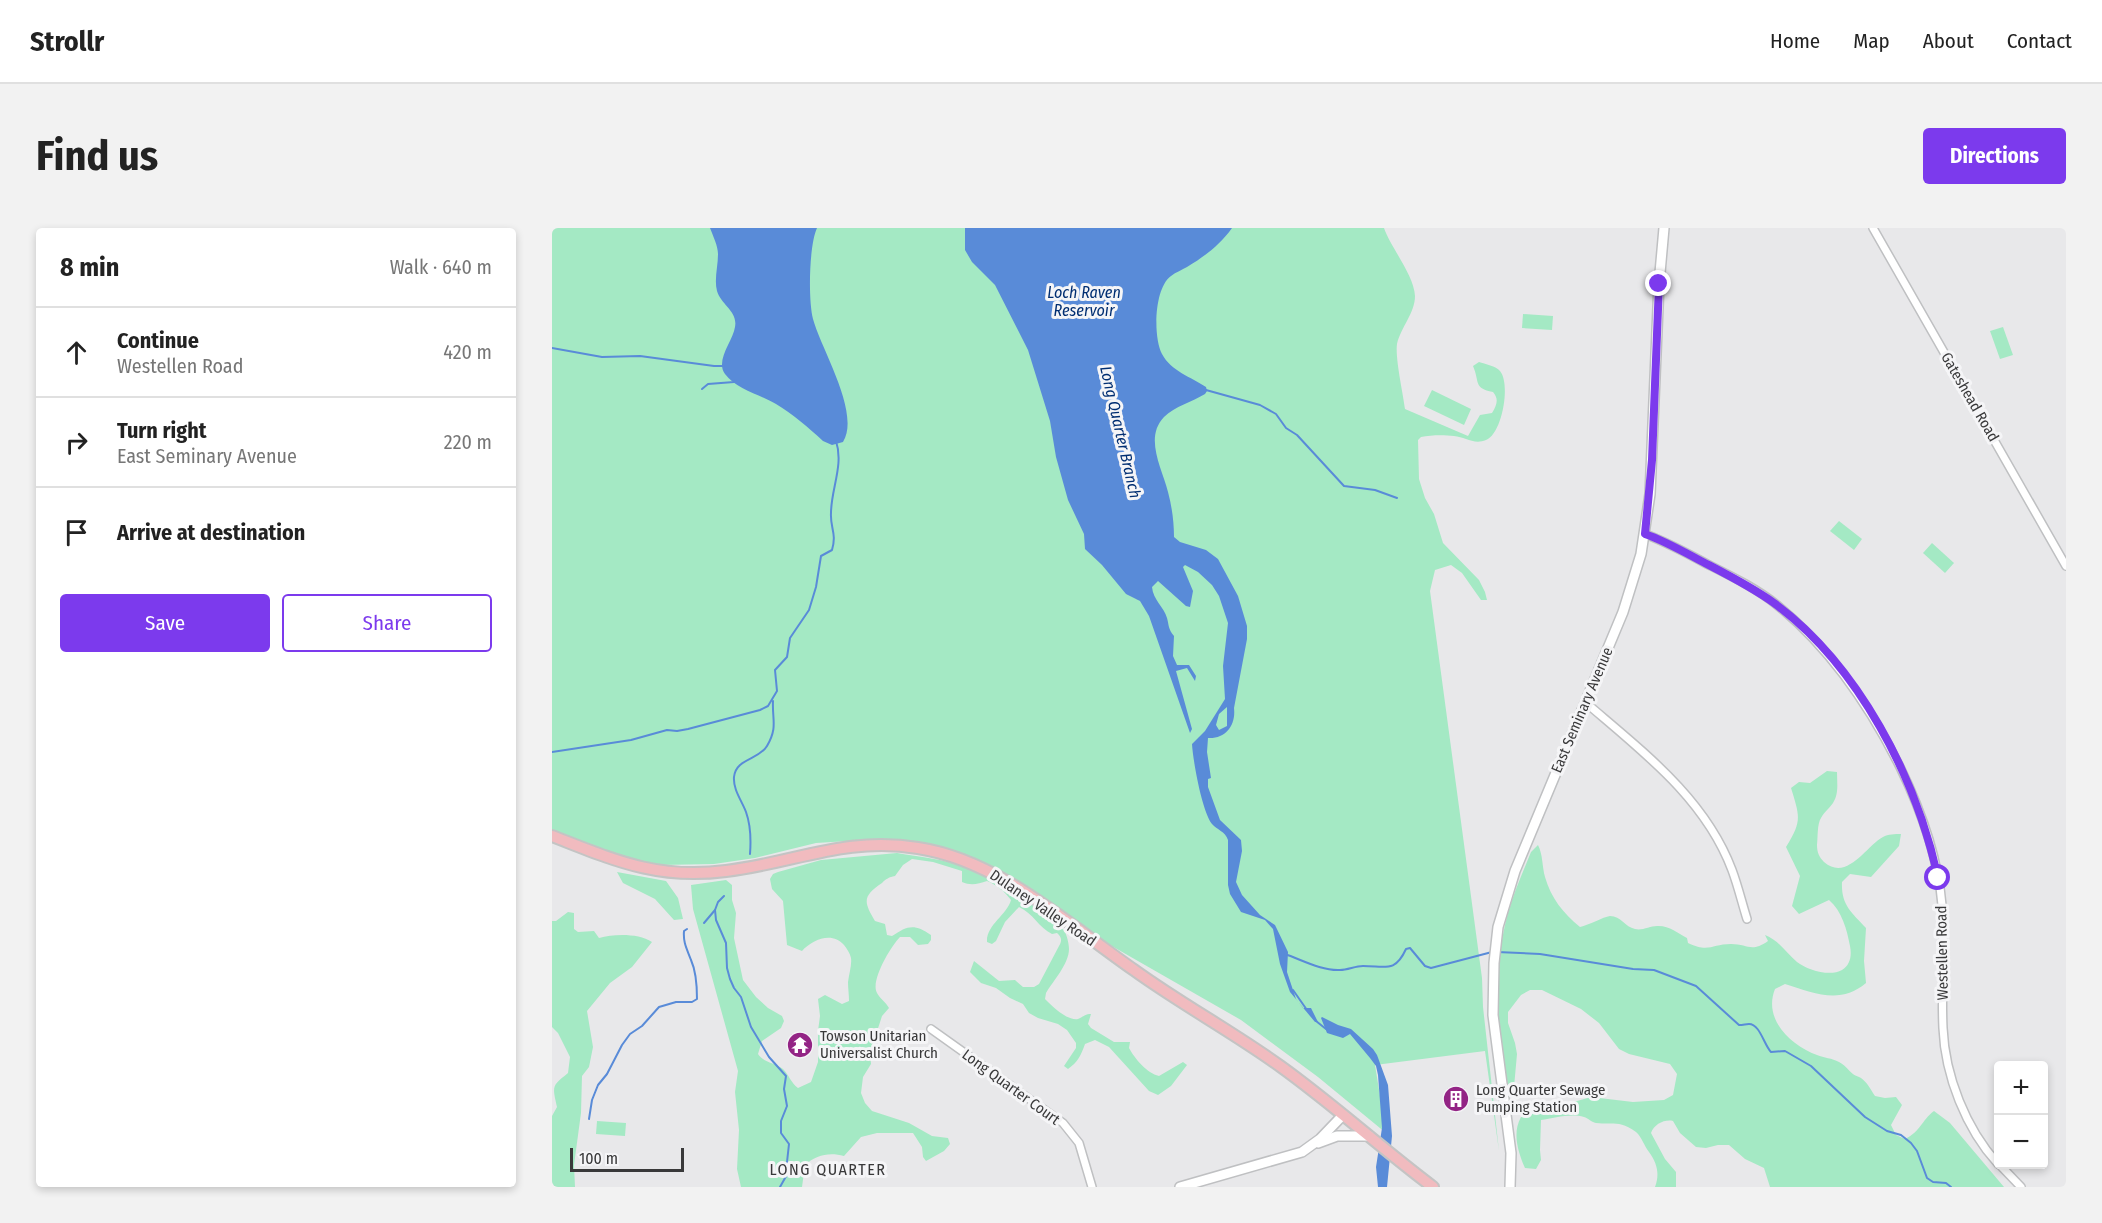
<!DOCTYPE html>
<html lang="en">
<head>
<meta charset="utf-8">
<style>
	body { margin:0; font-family:"Fira Sans Condensed",sans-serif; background:#f2f2f2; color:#222 }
	.controls { position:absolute; right:18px; bottom:18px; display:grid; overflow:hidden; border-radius:6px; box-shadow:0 3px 9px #0003 }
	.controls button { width:54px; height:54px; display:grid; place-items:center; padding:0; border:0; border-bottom:2px solid #e0e0e0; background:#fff; color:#222; font:30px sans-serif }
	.scale { position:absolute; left:18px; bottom:15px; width:114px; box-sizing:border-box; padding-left:6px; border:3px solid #39393a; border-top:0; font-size:16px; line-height:21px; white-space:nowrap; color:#39393a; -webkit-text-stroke:4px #f5f5f7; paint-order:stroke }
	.stop { position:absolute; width:18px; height:18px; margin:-14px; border:4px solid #7c3aed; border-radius:50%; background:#fff }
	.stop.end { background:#7c3aed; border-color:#fff; box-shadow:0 2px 6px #0008 }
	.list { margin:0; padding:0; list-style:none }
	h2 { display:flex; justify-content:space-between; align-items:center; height:78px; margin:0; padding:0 24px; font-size:26px }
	h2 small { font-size:20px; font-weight:400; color:#767676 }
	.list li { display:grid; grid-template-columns:39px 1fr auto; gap:18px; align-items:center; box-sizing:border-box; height:90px; padding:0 24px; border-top:2px solid #e0e0e0 }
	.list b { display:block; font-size:22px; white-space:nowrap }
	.list p { margin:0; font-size:20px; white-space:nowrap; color:#767676 }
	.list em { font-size:20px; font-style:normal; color:#767676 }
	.actions { display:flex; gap:12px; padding:18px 24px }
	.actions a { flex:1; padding:14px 0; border:2px solid #7c3aed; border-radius:6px; text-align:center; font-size:21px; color:#7c3aed }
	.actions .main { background:#7c3aed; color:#fff }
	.icon { flex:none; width:33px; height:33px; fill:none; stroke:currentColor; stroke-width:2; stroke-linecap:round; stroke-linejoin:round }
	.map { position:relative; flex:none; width:1514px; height:959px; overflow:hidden; border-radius:6px }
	header { display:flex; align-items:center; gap:36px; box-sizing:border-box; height:84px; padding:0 30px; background:#fff; border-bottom:2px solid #e0e0e0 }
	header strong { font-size:28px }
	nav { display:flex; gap:33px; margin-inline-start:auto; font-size:21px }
	.intro { display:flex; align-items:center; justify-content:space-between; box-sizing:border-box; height:144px; padding:0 36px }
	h1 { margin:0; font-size:42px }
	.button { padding:15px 27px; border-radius:6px; background:#7c3aed; color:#fff; font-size:21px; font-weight:700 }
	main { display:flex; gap:36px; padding:0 36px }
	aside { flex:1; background:#fff; border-radius:6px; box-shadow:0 3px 9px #0003 }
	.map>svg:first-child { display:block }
	.green { fill:#a4e9c4 }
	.water { fill:#598bd8; fill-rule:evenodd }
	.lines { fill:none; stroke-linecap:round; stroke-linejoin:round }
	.stream { stroke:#598bd8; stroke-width:2 }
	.street-casing { stroke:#bfc0c2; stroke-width:10 }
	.secondary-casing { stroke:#bfc0c2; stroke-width:12 }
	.primary-casing { stroke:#c4c4c4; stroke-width:14 }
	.street { stroke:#fff; stroke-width:7 }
	.secondary { stroke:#fff; stroke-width:9 }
	.primary { stroke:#f1bbbf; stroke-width:10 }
	.route { stroke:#7c3aed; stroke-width:8 }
	.labels { text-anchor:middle; stroke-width:6; stroke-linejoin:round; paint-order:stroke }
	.street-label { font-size:15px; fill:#39393a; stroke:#f5f5f7 }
	.poi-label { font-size:15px; fill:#39393a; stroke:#f5f5f7; text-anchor:start }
	.water-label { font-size:16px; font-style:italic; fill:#002e72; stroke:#f5f5f7 }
	.neighbourhood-label { font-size:16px; letter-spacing:1.5px; fill:#39393a; stroke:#f5f5f7 }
</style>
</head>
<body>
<header>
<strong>Strollr</strong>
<nav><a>Home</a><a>Map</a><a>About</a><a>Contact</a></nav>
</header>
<div class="intro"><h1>Find us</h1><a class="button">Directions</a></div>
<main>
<aside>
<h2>8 min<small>Walk · 640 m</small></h2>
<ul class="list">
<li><svg class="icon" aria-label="ahead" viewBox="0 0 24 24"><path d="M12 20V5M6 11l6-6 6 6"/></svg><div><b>Continue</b><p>Westellen Road</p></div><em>420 m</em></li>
<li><svg class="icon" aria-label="right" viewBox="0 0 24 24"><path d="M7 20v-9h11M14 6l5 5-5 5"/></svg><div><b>Turn right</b><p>East Seminary Avenue</p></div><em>220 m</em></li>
<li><svg class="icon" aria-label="arrive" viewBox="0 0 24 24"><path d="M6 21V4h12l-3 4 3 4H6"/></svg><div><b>Arrive at destination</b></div></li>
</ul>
<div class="actions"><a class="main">Save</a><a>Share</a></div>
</aside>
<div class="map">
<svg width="1514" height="959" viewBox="0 0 1514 959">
	<rect width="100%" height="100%" fill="#e8e8ea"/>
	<g class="green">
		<path d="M 0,0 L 832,0 C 839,20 862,47 863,68 C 863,85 849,99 845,116 C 843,130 851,165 853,181 L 916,208 L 928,187 L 940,185 C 945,177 947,171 941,164 C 921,160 928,154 921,138 L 927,134 C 933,136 944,138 948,143 C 959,156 950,206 934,212 C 922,217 913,209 902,208 C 892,207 879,207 869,209 L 866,212 L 867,251 L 873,270 L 882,286 L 891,315 L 927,352 L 933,364 L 935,372 L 929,372 L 910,345 L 899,337 L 883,342 L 878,363 L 930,750 L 931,779 L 947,923 L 933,823 L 823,837 L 834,905 L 766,849 L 689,792 L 537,705 L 456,648 L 415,627 L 394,620 L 365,614 L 312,612 L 264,615 L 203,630 L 162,636 L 108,637 L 88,635 L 66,628 L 0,602 Z"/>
		<path d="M 971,86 L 1001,88 L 1000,102 L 970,100 Z"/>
		<path d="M 1451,99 L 1461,127 L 1448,131 L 1438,103 Z"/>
		<path d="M 880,162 L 919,181 L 912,197 L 872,178 Z"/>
		<path d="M 1287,293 L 1310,311 L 1302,322 L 1278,303 Z"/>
		<path d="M 1380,315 L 1402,335 L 1393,345 L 1371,325 Z"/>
		<path d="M 1275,543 L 1285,544 C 1285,555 1287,566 1281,575 C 1277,581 1272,584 1269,590 C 1265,596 1266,609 1265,617 C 1265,624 1267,629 1272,634 C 1295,654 1314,618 1331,609 C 1336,606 1343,606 1349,606 L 1347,618 L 1319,649 L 1298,646 L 1290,654 C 1289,677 1299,684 1314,700 L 1312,733 L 1314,755 C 1288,777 1262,765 1233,756 L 1223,761 C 1211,791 1238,817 1265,827 C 1272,830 1280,830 1287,834 C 1293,837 1295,841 1301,846 C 1302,847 1307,849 1309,850 C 1315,854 1319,862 1323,868 L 1333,870 L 1344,869 L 1350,877 L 1339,897 L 1344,907 L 1353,911 C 1369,903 1369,893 1382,883 L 1398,895 L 1452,959 L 1218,959 L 1212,940 L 1193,931 L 1177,917 L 1166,917 L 1154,920 L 1144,919 L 1128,905 L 1121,893 C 1113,891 1102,896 1099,905 L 1113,931 L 1124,944 L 1124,959 L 1103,959 C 1108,946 1105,935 1097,924 C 1092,918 1090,909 1084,904 C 1067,892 1062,897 1044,895 C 1039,894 1036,890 1032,889 C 1019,885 1002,890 989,892 L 988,922 L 989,932 L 984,941 L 973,940 C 966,924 960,905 969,889 L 1039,869 L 1081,874 L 1112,872 L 1121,867 L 1125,846 L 1118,836 L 1077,826 L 1067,821 L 1047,795 L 1029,781 L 990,762 L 978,762 L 969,767 L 956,784 L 956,795 L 963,815 L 965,826 L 962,859 L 954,865 C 941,809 941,740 956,685 C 962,664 971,644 979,624 L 986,617 C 991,627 990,638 993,649 C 999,670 1011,685 1028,699 C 1037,697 1051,689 1058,688 C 1069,688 1073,699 1083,701 C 1090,703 1098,698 1105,698 C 1116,697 1126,705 1135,710 L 1136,715 C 1157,725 1160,716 1179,716 C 1196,716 1199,725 1216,713 L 1213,707 C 1228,713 1234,725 1245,734 C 1255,742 1278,749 1290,742 C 1298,737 1300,728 1298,718 C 1295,702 1290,683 1277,672 L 1247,686 L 1240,678 L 1248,648 L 1234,619 C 1250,593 1248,589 1239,560 L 1247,554 L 1258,555 Z"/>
		<path d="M 345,625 C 368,629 391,631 413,639 C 436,648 499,685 513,704 C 515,708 517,716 517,721 C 517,736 501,753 494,765 L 493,771 C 500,778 515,793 526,791 C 531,789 533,786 539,786 L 536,796 L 539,800 L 562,814 L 578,814 L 577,820 C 583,831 595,845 607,848 L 631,834 L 635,837 L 619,858 L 606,867 L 597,863 L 557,819 L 543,812 L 533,816 C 529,827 526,834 516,841 L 512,838 L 524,820 L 524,815 L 515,802 L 506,796 L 486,790 L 477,785 L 471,776 L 458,770 L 444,760 L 429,755 L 418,744 L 422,733 L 447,753 L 463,752 L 471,759 L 482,759 L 487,756 L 507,718 C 510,713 510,709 505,705 L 500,706 C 487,700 481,685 467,679 L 453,694 L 444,713 L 440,716 L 435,714 C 434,697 455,687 459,672 C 452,663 445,657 435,653 C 426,656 419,658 410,654 L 410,643 L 381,634 L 360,631 L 351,637 L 343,648 C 337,649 334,651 330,655 C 311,668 311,673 323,693 L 333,696 L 335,707 L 340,708 C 355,698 362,695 379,707 L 379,712 L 376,716 L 366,717 L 358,709 L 348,709 C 339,718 318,753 325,765 C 328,771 334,774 337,780 L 330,788 L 318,825 L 319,836 L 311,849 L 309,865 L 313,875 L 320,883 L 357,895 L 380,908 L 396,910 L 398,916 L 392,923 L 374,933 L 371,929 L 370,919 L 361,905 L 325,905 L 309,909 L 292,928 C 277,924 264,927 253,937 L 250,959 L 189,959 L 185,941 L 187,902 L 183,864 L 186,843 L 141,681 L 139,657 L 174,652 L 180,657 L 180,672 L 184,685 L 182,710 L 191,752 L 204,769 L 216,780 L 230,788 L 232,793 L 229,800 L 210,813 L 206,826 C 212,835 223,835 231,841 C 237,847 239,855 246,860 L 259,854 L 266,834 L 266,803 L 268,788 L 266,771 L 273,767 L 290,776 L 297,773 C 297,767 296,760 296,754 C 297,746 300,737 299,730 C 298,725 295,721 292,717 C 280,703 260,712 250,723 L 235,717 L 231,673 L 220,661 L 218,651 L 221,646 L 226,644 L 269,632 Z"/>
		<path d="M 65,644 L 114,653 L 126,670 L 131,691 L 122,692 L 103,671 L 71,655 Z"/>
		<path d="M 16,684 L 22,685 L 22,701 L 26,704 L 42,703 L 47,710 C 62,706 86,705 100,714 L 80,739 L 58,755 L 35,783 L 41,819 L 37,839 L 30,848 L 29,885 L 22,937 L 23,959 L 0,959 L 0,888 L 5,879 C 0,857 0,858 16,845 L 18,829 L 6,805 L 0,799 L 0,693 L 4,693 Z"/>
		<path d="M 45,893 L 74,895 L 73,908 L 44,906 Z"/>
	</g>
	<g class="water">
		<path d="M 158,0 L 265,0 C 257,17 256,72 261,91 C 269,121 309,185 291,214 L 280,217 L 271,213 C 257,200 241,186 224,176 C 209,167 184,161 173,146 C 163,132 181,113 183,99 C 186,83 169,77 165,63 C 162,51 166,39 166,26 C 166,18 161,8 158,0 Z"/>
		<path d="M 413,0 L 680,0 C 668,17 653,28 635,39 C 630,42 624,44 619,48 C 602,60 601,109 610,126 C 619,143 639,149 654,159 L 655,163 L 653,166 C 640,174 623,178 612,189 C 592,210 610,240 616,264 C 620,279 622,294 622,309 L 628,314 L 654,322 L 666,331 L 686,368 L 695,398 L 695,411 L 682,480 C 684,497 674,511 656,510 L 655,524 L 659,550 L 656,551 L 656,559 L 668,592 L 689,612 L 690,623 L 684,654 L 690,667 L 708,687 L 723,697 L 736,724 L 735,744 L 744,771 L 751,780 L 759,780 L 766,794 L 763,794 L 738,764 L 728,736 L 721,701 L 713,692 L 689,684 L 678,666 L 676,657 L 676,612 C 673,603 665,602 660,596 C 650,583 641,533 640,516 L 653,503 L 673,471 L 671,438 L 676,395 L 667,368 L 660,357 L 646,344 L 633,337 L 631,339 L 641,363 L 638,379 L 634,378 L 606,353 L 600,359 C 601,372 612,379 615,390 C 617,397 616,401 622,408 L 621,428 L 625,437 L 637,437 L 644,448 L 643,453 L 635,440 L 624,443 L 640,501 L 638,505 L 597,388 L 588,373 L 574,366 L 550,337 L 533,321 L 532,306 L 516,272 L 504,229 L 498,193 L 476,122 L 443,57 L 420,34 L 413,22 ZM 675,479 L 675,498 L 667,502 L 664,497 L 667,486 Z"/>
		<path d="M 770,789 L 786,797 L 799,801 L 821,821 L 825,827 L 836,857 L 840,908 L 835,959 L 826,959 L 824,939 L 830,900 L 826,847 L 824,838 L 818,830 L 798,806 L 791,810 L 775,805 L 769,790 Z"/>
	</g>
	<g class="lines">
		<g class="stream">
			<path d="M 0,120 L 50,129 L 88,128 L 162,138 L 172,138"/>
			<path d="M 150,161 L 156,156 L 182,154 L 184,152"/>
			<path d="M 654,162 L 708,177 L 724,186 L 734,200 L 745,207 L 792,258 L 823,262 L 845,270"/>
			<path d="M 0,524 L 79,512 L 115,502 L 125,503 L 136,501 L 208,482 L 216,478 L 225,463 L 223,442 L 235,429 L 238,410 L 257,382 L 264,359 L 269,328 L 280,322 C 285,305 278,300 279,285 C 279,261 292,237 284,213"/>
			<path d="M 198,626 C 199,613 199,598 194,584 C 190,573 181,562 182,549 C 184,530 207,532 215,518 C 226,499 220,492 221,473"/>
			<path d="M 172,668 L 166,674 L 163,682 L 164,692 L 174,715 L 175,740 L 178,751 L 182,760 L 189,769 L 199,799 L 217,829 L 234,848 L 232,861 L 235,878 L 229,893 L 229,905 L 237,916 L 235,934 L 237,943 L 228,959"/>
			<path d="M 152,695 L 163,682"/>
			<path d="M 945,724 L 988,726 L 1081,741 L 1102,742 L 1144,758 L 1187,797 C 1191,797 1194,796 1197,796 C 1208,796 1212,817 1219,824 L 1233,823 L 1259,838 L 1313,889 L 1335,903 L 1349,907 L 1359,915 L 1365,923 L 1375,950 L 1381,954 L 1394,955 L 1399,959"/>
			<path d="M 733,726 C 750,732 770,743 788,742 C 796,742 803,738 811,738 C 834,738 843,745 854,721 L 858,720 L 873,738 L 879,740 L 940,724"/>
			<path d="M 741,762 L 755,782"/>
			<path d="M 764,793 L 774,801"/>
			<path d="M 37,891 L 40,872 L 46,857 L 55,846 L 70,817 L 78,806 L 90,798 L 107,779 L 124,774 L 140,774 L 145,771 C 145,759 144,743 139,732 C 135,721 131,715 132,703 L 135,701"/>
		</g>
		<g class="street-casing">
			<g id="street">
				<path d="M 1321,0 L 1514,338"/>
				<path d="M 1093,306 C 1114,314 1135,325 1155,336 C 1179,348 1204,360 1225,377 C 1279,421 1317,477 1348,539 C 1369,582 1386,629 1390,677 C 1393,718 1389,759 1391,800 C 1393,848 1414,901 1446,936"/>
				<path d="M 1033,474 C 1090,523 1153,570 1180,642 C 1186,658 1190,675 1195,691"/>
				<path d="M 379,801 L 511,895 L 527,915 L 540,959"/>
				<path d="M 1447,936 L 1469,959"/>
			</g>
		</g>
		<g class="secondary-casing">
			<g id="secondary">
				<path d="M 766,915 L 785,908 L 817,908"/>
				<path d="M 628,959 L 750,924 L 768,911 L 791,887"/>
				<path d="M 958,959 L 959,925 L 941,787 L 942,735 L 946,699 L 963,643 L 1071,384 L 1089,326 L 1098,266 L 1107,56 L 1112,0"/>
			</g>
		</g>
		<g class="primary-casing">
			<path id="primary" d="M 0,608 C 62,632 105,652 174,643 C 242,635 294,608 366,620 C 446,632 516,696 582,742 C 629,776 681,804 728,838 C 781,876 829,920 881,959"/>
		</g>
		<use href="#street" class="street"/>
		<use href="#secondary" class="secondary"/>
		<use href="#primary" class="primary"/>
	</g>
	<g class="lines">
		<path class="route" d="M 1107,56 L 1100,232 L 1093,306 C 1113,313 1132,324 1151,334 C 1176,347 1200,359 1222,375 C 1307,438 1364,549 1386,650"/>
	</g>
	<defs>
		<g id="temple-disc" transform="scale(1.35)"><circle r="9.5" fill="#932485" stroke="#f5f5f7"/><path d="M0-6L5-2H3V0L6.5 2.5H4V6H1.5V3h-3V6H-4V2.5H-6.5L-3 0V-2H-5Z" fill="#fff"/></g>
		<g id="building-disc" transform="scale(1.35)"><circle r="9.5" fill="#932485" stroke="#f5f5f7"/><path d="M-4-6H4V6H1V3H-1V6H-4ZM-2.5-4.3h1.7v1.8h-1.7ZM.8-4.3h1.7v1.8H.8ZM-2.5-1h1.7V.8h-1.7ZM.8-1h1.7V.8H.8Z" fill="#fff"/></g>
	</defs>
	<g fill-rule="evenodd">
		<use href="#temple-disc" x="248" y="817"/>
		<use href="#building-disc" x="904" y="871"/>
	</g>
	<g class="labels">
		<g class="street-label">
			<text transform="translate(1418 169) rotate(60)" y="5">Gateshead Road</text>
			<text transform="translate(1030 482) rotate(-67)" y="5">East Seminary Avenue</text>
			<text transform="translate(491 680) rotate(34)" y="5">Dulaney Valley Road</text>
			<text transform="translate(1390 725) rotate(-91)" y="5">Westellen Road</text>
			<text transform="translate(459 859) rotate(36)" y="5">Long Quarter Court</text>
		</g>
		<g class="poi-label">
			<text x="268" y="813">Towson Unitarian<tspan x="268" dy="17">Universalist Church</tspan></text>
			<text x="924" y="867">Long Quarter Sewage<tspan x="924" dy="17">Pumping Station</tspan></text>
		</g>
		<g class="water-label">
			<text x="532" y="70">Loch Raven<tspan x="532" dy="18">Reservoir</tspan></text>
			<text transform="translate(569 204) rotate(77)" y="6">Long Quarter Branch</text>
		</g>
		<g class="neighbourhood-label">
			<text x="276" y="947">LONG QUARTER</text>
		</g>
	</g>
</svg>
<div class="controls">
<button>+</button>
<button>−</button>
</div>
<div class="scale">100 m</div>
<div class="stop" style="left:1386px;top:650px"></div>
<div class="stop end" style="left:1107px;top:56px"></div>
</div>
</main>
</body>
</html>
